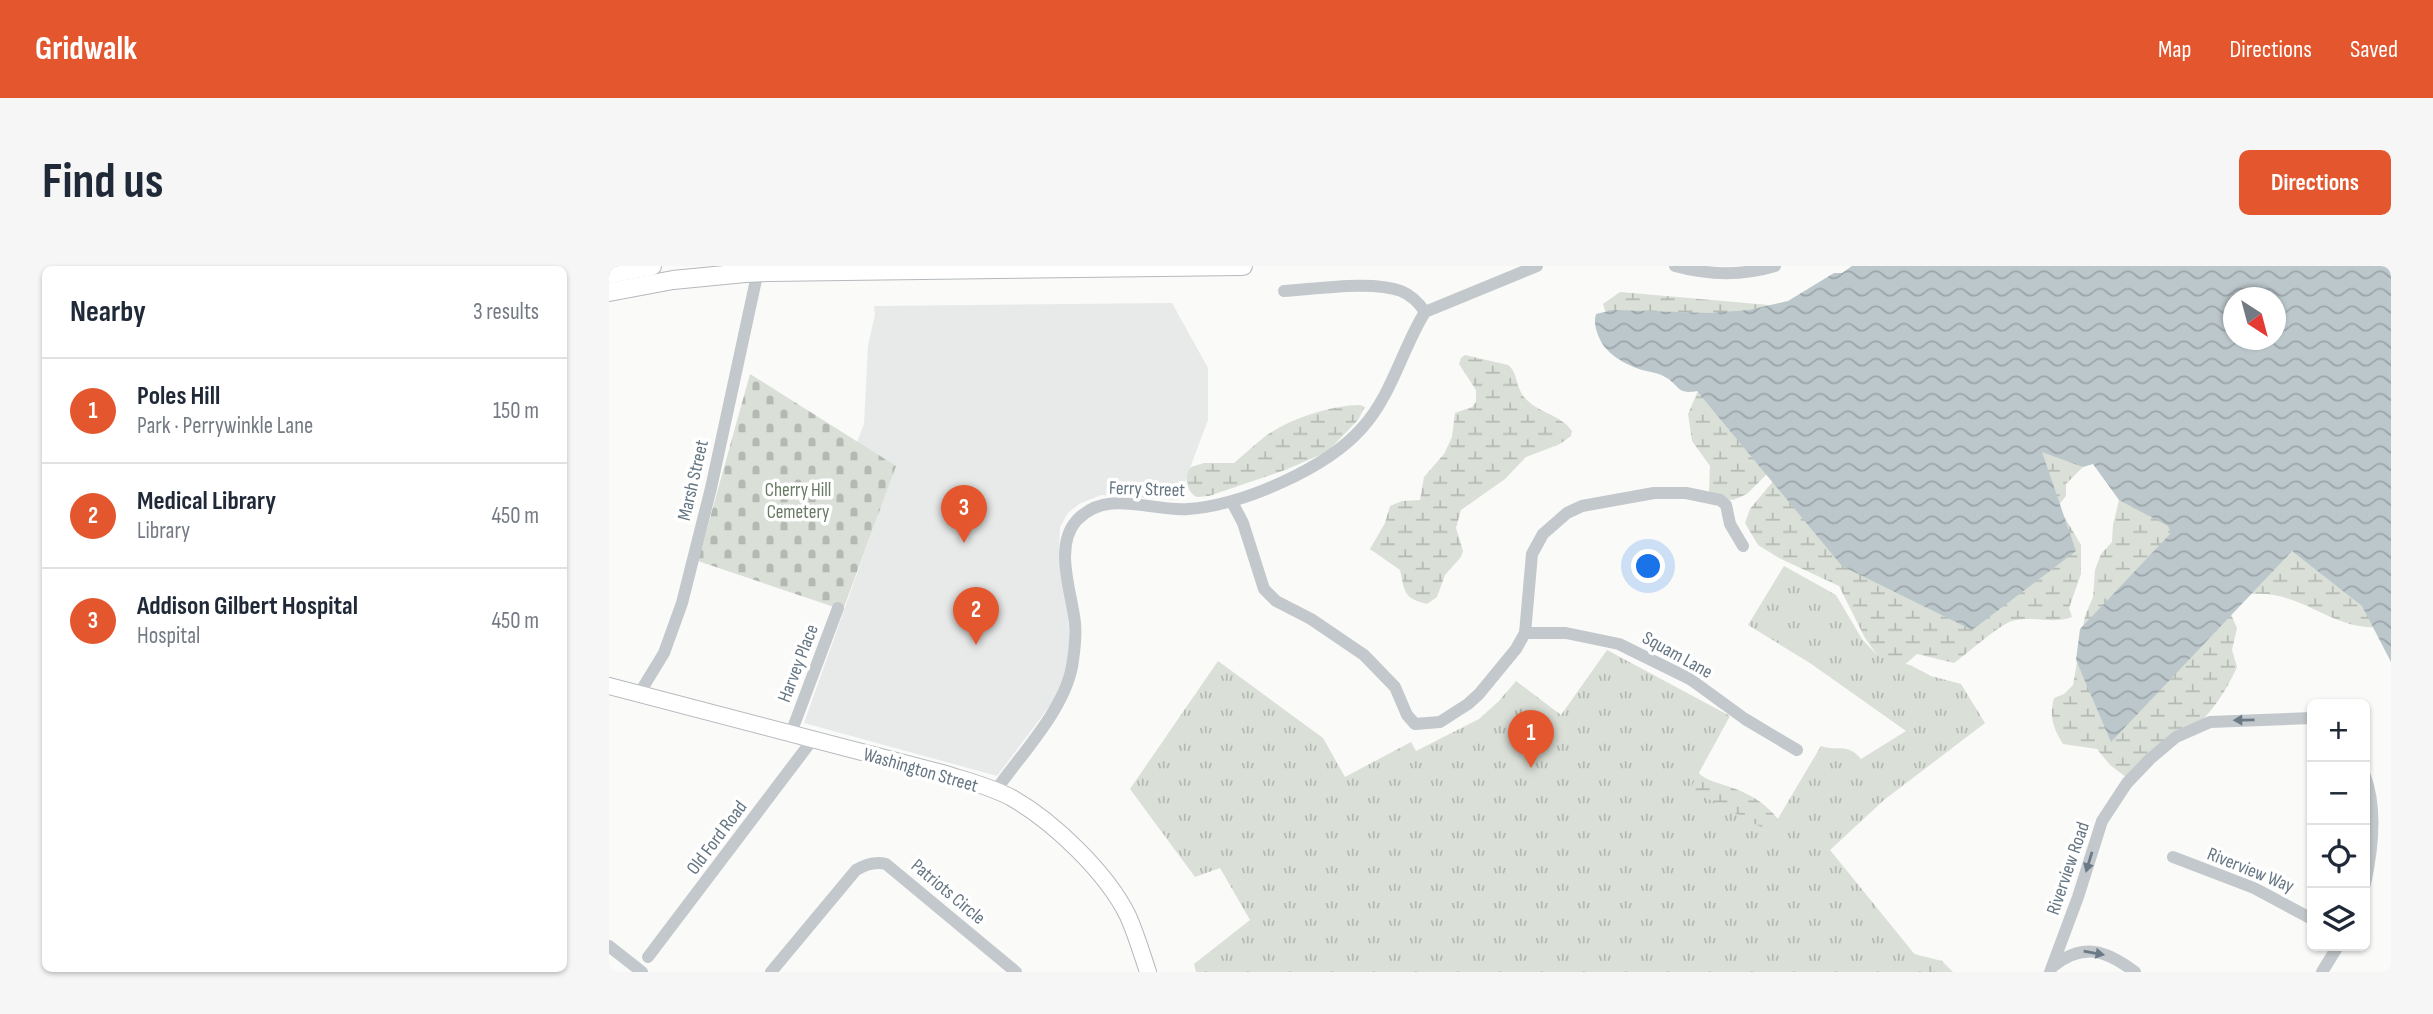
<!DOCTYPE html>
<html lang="en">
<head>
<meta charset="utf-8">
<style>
	body { margin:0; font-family:"Sofia Sans Condensed",sans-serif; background:#f6f6f7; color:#1f2937 }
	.controls { position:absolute; right:21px; bottom:21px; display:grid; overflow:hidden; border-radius:10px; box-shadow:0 2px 5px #0004 }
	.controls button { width:63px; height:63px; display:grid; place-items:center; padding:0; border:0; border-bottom:2px solid #e0e1e3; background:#fff; color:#1f2937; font:35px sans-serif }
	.compass { position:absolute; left:1614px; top:21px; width:63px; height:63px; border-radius:50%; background:#fff; box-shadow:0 2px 5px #0004; rotate:144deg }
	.you { position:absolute; left:1040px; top:301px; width:24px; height:24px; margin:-18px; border:5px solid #fff; border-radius:50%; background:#1a73e8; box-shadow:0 0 0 10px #1a73e833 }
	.badge { display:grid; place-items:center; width:46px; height:46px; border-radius:50%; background:#e4572e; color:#fff; font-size:23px; font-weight:700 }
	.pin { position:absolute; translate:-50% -58px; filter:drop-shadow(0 2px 4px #0008) }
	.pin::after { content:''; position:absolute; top:37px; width:24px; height:21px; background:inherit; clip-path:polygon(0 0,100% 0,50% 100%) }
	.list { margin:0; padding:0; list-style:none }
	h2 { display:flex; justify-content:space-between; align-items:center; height:91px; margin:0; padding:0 28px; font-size:30px }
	h2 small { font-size:23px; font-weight:400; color:#747a83 }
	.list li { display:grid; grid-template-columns:46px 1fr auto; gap:21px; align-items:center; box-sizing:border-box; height:105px; padding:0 28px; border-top:2px solid #e0e1e3 }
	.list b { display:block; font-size:26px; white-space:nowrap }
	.list p { margin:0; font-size:23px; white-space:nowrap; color:#747a83 }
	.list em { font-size:23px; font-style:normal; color:#747a83 }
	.icon { flex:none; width:38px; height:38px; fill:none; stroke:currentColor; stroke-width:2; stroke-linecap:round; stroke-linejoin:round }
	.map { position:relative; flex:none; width:1782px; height:706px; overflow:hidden; border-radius:10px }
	header { display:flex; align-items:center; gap:42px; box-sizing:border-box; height:98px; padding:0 35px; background:#e4572e; color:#fff }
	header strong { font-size:33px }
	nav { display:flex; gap:38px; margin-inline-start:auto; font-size:24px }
	.intro { display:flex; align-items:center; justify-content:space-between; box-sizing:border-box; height:168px; padding:0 42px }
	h1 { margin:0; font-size:49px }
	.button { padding:18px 32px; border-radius:10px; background:#e4572e; color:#fff; font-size:24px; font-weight:700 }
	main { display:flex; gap:42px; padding:0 42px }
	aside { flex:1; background:#fff; border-radius:10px; box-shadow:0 2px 5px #0004 }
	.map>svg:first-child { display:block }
	.built { fill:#e8e9e9 }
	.wetland { fill:url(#wetland-marsh) }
	.cemetery { fill:url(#cemetery-stones) }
	.park { fill:url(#park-tufts) }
	.water { fill:url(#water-waves); fill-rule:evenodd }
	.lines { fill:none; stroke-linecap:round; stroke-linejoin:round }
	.major-casing { stroke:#b5babe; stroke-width:18 }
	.highway-casing { stroke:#b4b9bd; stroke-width:20 }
	.minor { stroke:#c3c8cc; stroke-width:12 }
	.major { stroke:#fff; stroke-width:16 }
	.highway { stroke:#fff; stroke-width:18 }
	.highway-bridge-casing { stroke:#b4b9bd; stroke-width:20; stroke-linecap:butt }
	.highway-bridge { stroke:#fff; stroke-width:18 }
	.oneway { fill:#6a7a87 }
	.labels { text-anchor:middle; stroke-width:7; stroke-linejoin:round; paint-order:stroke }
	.street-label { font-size:19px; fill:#657683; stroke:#fff }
	.park-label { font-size:19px; fill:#687a64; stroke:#fff }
</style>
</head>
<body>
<header>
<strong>Gridwalk</strong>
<nav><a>Map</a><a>Directions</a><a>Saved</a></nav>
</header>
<div class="intro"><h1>Find us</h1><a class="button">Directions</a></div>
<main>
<aside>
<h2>Nearby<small>3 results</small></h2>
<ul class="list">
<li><span class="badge">1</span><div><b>Poles Hill</b><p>Park · Perrywinkle Lane</p></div><em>150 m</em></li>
<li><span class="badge">2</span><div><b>Medical Library</b><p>Library</p></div><em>450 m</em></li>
<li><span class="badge">3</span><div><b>Addison Gilbert Hospital</b><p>Hospital</p></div><em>450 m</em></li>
</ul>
</aside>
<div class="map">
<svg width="1782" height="706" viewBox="0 0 1782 706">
	<defs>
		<pattern id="wetland-marsh" width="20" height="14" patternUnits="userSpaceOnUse" patternTransform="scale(1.75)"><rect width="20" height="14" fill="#dadfd7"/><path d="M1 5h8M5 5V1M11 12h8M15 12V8" fill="none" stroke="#b4b9b4"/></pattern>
		<pattern id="cemetery-stones" width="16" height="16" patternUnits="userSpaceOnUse" patternTransform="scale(1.75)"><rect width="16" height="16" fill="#dadfd7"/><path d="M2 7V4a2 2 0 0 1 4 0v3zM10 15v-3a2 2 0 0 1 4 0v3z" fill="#b4b9b4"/></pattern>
		<pattern id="park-tufts" width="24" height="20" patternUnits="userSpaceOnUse" patternTransform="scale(1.75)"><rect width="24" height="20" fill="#dadfd7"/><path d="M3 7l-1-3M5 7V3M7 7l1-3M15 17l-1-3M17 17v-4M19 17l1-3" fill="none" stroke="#b4b9b4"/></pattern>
		<pattern id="water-waves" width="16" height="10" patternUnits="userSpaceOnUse" patternTransform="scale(1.75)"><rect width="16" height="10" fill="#bbc7cb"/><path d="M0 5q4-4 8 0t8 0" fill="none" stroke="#9ca6aa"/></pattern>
	</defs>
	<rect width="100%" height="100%" fill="#fafaf8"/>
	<path class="built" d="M 563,37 L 599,102 L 599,154 L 569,234 L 492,229 L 470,238 L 459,247 L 451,261 L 450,292 L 459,346 L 461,385 L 455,409 L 443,437 L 388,510 L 195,457 L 286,201 L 248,176 L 255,158 L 259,79 L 266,49 L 265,40 Z"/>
	<g class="wetland">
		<path d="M 1011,26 L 1172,40 L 1474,201 L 1457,218 L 1457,230 L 1449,240 L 1472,279 L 1472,308 L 1460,342 L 1463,351 C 1443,359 1424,349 1403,355 C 1390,359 1359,387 1345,397 L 1308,388 L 1293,401 L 1275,399 L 1256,372 L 1230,320 L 1170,292 L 1149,279 L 1136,257 L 1141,243 L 1175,202 L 1160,206 L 1138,228 L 1124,234 L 1107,232 L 1100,225 L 1101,200 L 1083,175 L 1079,148 L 1089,125 L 1093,125 L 997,48 L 994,38 Z"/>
		<path d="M 856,89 L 899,99 C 909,106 907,124 917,133 C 930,147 952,149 963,165 L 962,170 L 951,178 L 917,191 L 896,213 L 852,244 L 847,262 L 854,285 L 852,291 L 836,309 L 828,331 L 818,338 C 794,332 796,326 791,304 L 761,283 L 776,257 L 781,240 L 793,235 L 811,234 L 815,211 L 835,188 L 843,171 L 846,147 L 863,141 L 867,136 L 867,124 L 850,98 L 852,92 Z"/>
		<path d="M 751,139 L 756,141 L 749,154 L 718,186 L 676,204 L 600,230 L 588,231 C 577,226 574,210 582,201 L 595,197 L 625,197 C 635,189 644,180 654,172 C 677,154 722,139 751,139 Z"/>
		<path d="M 1510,234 L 1521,235 L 1673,286 L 1693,285 L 1746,313 L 1768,361 C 1723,364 1692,324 1643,328 C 1634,329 1625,334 1617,337 L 1628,362 L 1623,384 L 1628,401 C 1602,459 1568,477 1517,511 L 1501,499 L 1488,483 L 1454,478 C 1444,462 1440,450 1445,432 L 1455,428 L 1464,419 L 1476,350 L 1484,331 L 1486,304 L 1492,288 L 1503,276 L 1504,259 Z"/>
		<path d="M 1080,497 C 1095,515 1101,514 1121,521 C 1151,531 1172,549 1183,578 L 1070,543 Z"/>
		<path d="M 1305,688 L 1333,695 L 1344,706 L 1284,706 Z"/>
	</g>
	<path class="cemetery" d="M 141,108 L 287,200 L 234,344 L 89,295 Z"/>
	<path class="park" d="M 1175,300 L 1227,329 L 1253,373 L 1267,388 L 1279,394 L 1301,399 L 1322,410 L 1352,418 L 1376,457 L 1275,534 L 1221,584 L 1320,706 L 587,706 L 585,698 L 641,654 L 611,602 L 586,611 L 521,523 L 609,395 L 714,472 L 736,511 L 802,476 L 807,485 L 870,453 L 890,435 L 907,415 L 952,449 L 998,384 L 1121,450 L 1081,523 L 1161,566 L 1212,480 C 1229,486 1238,476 1252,493 L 1297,465 L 1201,397 L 1139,359 Z"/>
	<path class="water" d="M 1243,0 L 1782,0 L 1782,396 L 1753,340 L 1683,285 L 1502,476 L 1467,394 L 1471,363 L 1562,267 L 1559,260 L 1510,234 L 1484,198 L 1474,201 L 1433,186 L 1467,285 L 1363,364 L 1233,300 L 1088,125 C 1067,129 1071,119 1056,111 C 1048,106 1038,106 1030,103 C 1013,97 995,86 989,69 C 986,61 985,55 987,48 L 1004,44 L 1101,47 L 1140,44 L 1179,35 L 1225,7 L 1233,7 ZM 1624,32 L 1666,32 L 1666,74 L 1624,74 Z"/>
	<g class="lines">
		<g class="major-casing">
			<path id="major" d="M 0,420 L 337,508 C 359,515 383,521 403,532 C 445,556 498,607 519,650 C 527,668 533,688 539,706"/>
		</g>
		<g class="highway-casing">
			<g id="highway">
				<path d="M 159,6 L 634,0"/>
				<path d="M 0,8 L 43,0"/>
				<path d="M 0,26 L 64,14 L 136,7"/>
			</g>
		</g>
		<g class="minor">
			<path d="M 1066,0 C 1099,9 1133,10 1166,0"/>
			<path d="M 675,25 C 707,23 763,14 792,25 C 802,29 810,37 816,46"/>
			<path d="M 623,236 L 634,257 L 655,323 L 667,335 L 702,353 L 755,389 L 786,421 L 798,449 L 806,458 L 831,456 L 859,438 L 870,428 L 907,383 L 916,367 L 923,288 L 934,268 L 958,247 L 973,240 L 1045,227 L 1077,227 L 1111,234 L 1117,239 L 1121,258 L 1134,280"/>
			<path d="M 916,367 L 957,367 L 1010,378 L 1081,413 L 1136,453 L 1188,484"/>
			<path d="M 30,428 L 55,387 L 73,337 L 102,222 L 150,0"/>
			<path d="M 182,467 L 229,342"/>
			<path d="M 1756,510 C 1768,542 1763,586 1756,618"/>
			<path d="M 387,524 C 413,487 459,440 464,394 C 466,381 467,369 466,357 C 463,327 444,280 468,254 C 499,222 541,246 579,243 C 633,239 717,203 753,162 C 783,129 793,83 816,46 L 928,0"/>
			<path d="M 1564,591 L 1645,622 L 1703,653"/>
			<path d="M 0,680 L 33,706"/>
			<path d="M 39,691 L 204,473"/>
			<path d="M 1443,701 C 1474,676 1497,684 1526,706"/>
			<path d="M 162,706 L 247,604 C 257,598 266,595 277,598 L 407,706"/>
			<path d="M 1441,706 L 1469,631 L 1493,555 L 1518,517 L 1541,493 L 1567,471 L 1601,456 L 1703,452"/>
			<path d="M 1713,706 L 1729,680"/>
		</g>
		<use href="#major" class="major"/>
		<use href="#highway" class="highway"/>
		<g class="highway-bridge-casing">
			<path id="highway-bridge" d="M 136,7 L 159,6"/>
		</g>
		<use href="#highway-bridge" class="highway-bridge"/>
	</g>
	<defs><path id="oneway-solid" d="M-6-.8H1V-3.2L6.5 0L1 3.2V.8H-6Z" transform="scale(1.75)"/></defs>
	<g class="oneway">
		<use href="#oneway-solid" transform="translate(1635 454) rotate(179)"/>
		<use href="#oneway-solid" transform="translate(1480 596) rotate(107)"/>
		<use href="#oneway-solid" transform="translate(1485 687) rotate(10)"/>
	</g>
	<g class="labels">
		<g class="street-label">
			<text transform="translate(83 214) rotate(-77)" y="7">Marsh Street</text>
			<text transform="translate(538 222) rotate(2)" y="7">Ferry Street</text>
			<text transform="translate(1069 388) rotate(29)" y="7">Squam Lane</text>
			<text transform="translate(188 397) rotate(-69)" y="7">Harvey Place</text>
			<text transform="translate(312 503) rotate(16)" y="7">Washington Street</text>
			<text transform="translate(107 571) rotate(-53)" y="7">Old Ford Road</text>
			<text transform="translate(1458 602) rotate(-71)" y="7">Riverview Road</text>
			<text transform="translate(1642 603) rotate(22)" y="7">Riverview Way</text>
			<text transform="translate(340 625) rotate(40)" y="7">Patriots Circle</text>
		</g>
		<g class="park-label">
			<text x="189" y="230">Cherry Hill<tspan x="189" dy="22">Cemetery</tspan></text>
		</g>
	</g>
</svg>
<div class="controls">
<button>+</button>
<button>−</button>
<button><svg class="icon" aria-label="locate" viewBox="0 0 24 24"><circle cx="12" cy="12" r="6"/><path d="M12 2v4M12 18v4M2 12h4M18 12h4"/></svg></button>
<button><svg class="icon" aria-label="layers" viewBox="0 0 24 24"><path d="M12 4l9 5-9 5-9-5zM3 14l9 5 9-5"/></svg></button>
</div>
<svg class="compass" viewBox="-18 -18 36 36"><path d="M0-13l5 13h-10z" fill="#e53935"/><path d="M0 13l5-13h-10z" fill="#747a83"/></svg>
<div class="you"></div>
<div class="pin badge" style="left:922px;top:502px">1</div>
<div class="pin badge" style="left:367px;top:379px">2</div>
<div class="pin badge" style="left:355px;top:277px">3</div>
</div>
</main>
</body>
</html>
